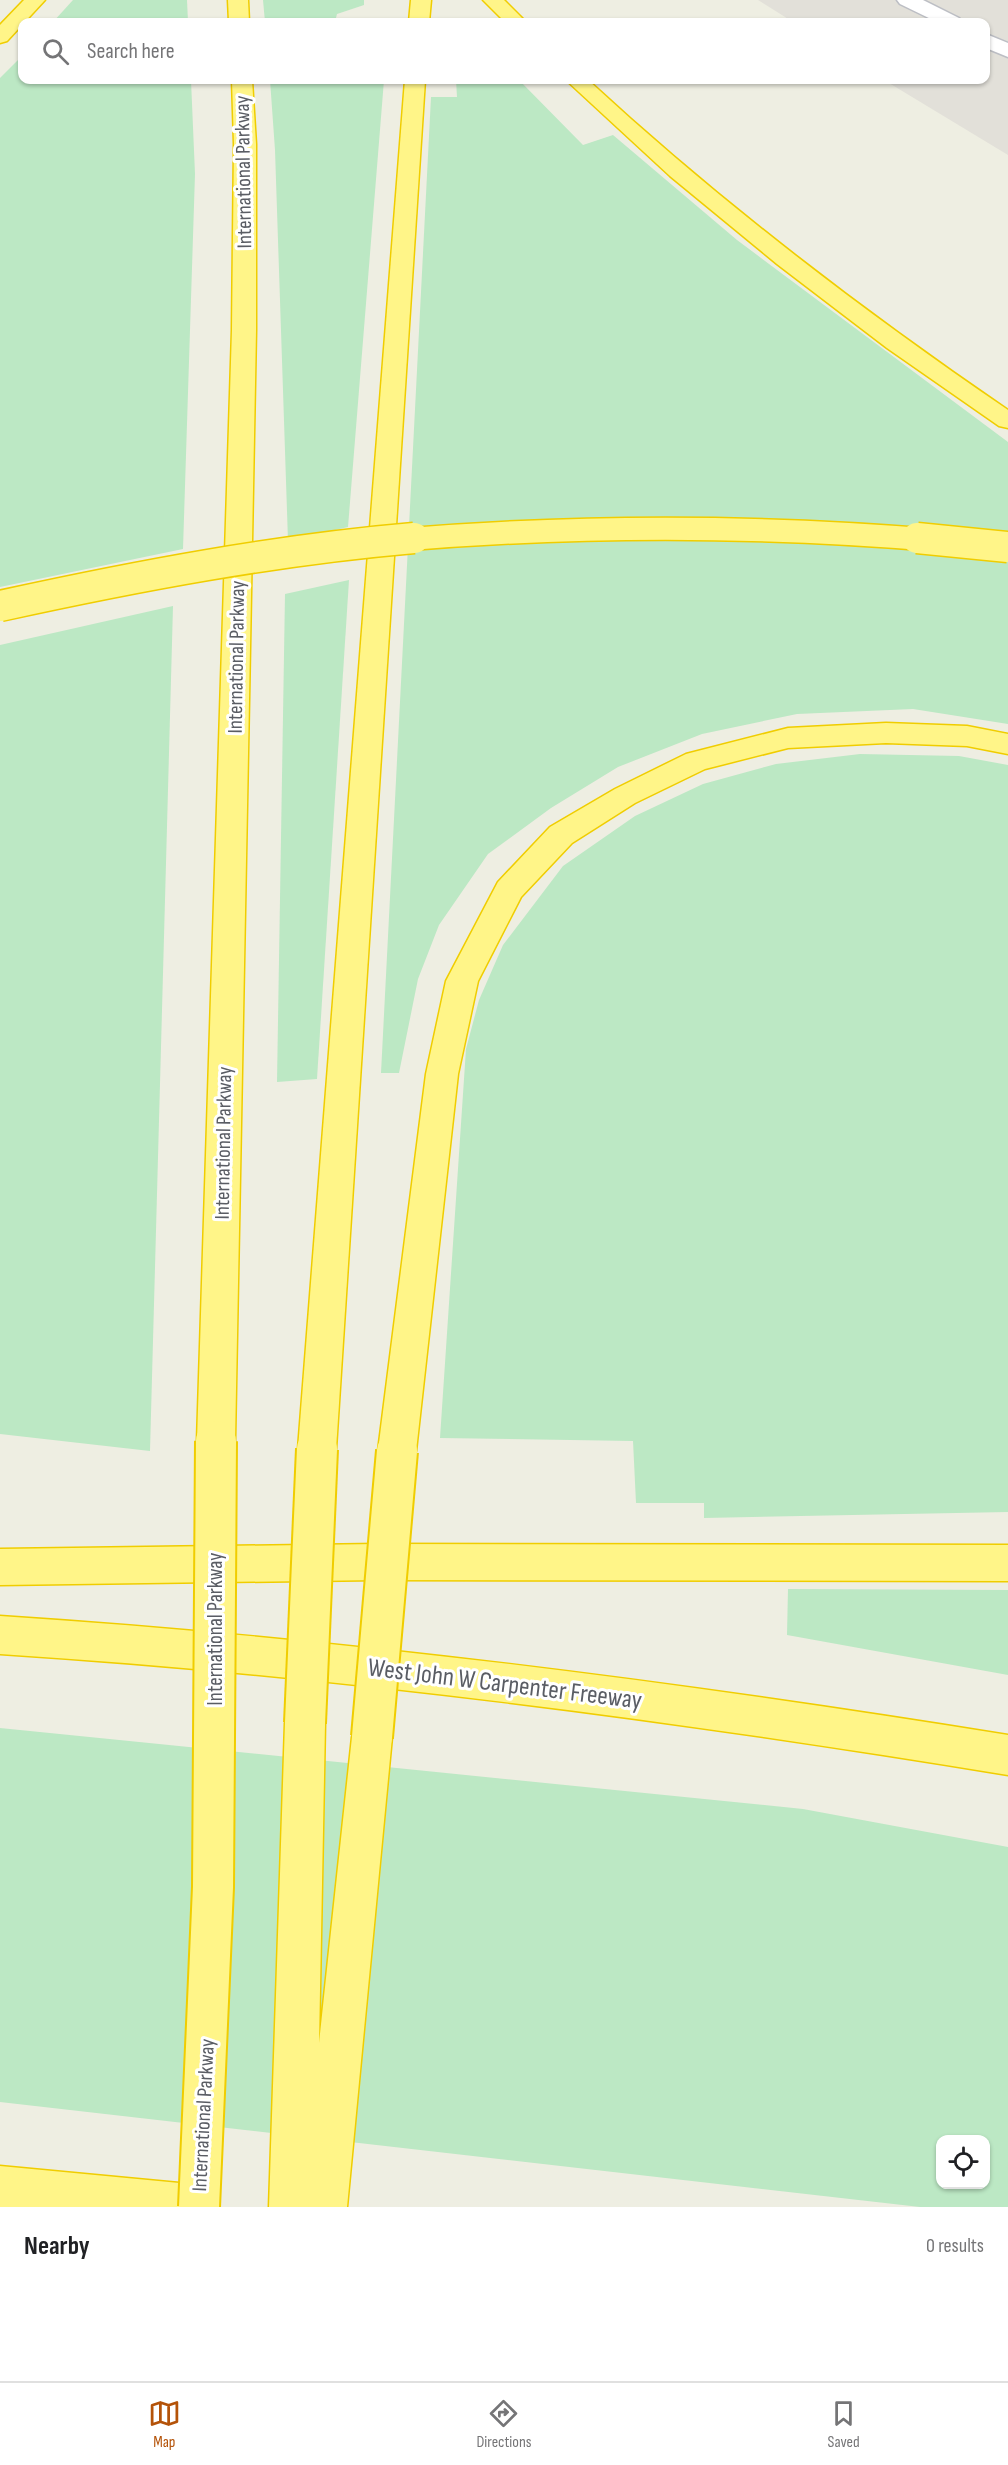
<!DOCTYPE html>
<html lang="en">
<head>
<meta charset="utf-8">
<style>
	body { margin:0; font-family:"Sofia Sans Condensed",sans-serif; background:#f2f2f2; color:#202124 }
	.controls { position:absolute; right:18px; bottom:18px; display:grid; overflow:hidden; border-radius:12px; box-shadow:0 2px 4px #0004 }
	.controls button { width:54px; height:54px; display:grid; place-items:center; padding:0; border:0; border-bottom:2px solid #e0e0e0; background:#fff; color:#202124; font:30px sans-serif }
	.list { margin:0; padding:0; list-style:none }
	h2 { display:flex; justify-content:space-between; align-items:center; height:78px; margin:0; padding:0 24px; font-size:26px }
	h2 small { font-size:20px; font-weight:400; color:#757577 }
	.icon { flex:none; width:33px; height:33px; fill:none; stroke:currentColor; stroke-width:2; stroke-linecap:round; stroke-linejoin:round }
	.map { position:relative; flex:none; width:1008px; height:2207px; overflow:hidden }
	.search { position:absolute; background:#fff; box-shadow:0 2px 4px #0004; left:18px; right:18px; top:18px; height:66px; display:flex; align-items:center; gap:15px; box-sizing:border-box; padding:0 21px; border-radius:12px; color:#757577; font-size:22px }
	.sheet { height:174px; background:#fff }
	nav { display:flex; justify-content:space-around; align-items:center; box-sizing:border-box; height:84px; border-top:2px solid #e0e0e0; background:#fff; font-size:16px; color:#757577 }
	nav a { display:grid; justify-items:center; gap:3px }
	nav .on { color:#b45309 }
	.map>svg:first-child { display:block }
	.industrial { fill:#e2e0d9 }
	.green { fill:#bce8c4; fill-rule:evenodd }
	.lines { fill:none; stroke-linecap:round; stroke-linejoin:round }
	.minor-casing { stroke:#bcbec4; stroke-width:3 }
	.highway-casing { stroke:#f0cd00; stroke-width:3 }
	.minor { fill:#fff; fill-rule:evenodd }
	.highway { fill:#fff588; fill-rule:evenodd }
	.highway-bridge-far2-casing { stroke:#f0cd00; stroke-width:25; stroke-linecap:butt }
	.highway-bridge-far1-casing { stroke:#f0cd00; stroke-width:33; stroke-linecap:butt }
	.highway-bridge-casing { stroke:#f0cd00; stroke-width:44; stroke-linecap:butt }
	.highway-bridge-far2 { stroke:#fff588; stroke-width:22 }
	.highway-bridge-far1 { stroke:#fff588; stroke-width:30 }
	.highway-bridge { stroke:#fff588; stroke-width:40 }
	.labels { text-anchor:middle; stroke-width:6; stroke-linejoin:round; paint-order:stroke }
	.street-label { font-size:21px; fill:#5a5d64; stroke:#fff }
	.near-street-label { font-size:26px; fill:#5a5d64; stroke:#fff }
</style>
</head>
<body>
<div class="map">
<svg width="1008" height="2207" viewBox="0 0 1008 2207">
	<rect width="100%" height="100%" fill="#eeeee2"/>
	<path class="industrial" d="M 758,0 L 1008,0 L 1008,155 L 884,80 L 986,80 L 986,22 L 793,22 Z"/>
	<g class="green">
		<path d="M 73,0 L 187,0 L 188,22 L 53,22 Z"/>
		<path d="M 263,0 L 364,0 L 364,5 L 337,14 L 335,22 L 265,22 Z"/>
		<path d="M 22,56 L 22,80 L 191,80 L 195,174 L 183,549 L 0,587 L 0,78 Z"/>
		<path d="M 270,80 L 384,80 L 348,527 L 288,541 L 275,150 Z"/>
		<path d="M 456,80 L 519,80 L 583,145 L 613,135 L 737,240 L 1008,442 L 1008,724 L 913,709 L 797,714 L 702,734 L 618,767 L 551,808 L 488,854 L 439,925 L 418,979 L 399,1073 L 381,1073 L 431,97 L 457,97 Z"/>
		<path d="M 349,580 L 317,1079 L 277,1082 L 285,594 Z"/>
		<path d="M 173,606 L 150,1451 L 0,1434 L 0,645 Z"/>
		<path d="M 860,754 L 959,756 L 1008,765 L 1008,1512 L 704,1518 L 704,1503 L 636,1503 L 633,1441 L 440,1438 L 466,1049 L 479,1000 L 503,945 L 563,866 L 635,816 L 703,784 L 776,764 Z"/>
		<path d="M 788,1589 L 1008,1590 L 1008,1675 L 787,1635 Z"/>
		<path d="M 0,1728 L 803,1809 L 1008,1847 L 1008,2207 L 920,2207 L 0,2102 ZM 940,2140 L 986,2140 L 986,2184 L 940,2184 Z"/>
	</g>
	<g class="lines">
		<g class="minor-casing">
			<g id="minor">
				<path d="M 897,0 L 923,0 L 959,18 L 962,22 L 937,22 L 900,4 Z"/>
				<path d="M 986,34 L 1008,43 L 1008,57 L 986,48 Z"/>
			</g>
		</g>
		<g class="highway-casing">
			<g id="highway">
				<path d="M 24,0 L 45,0 L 7,41 L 0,43 L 0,25 Z"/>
				<path d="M 228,0 L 248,0 L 249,22 L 229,22 Z"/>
				<path d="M 411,0 L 431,0 L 429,22 L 409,22 Z"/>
				<path d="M 483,0 L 504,0 L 526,22 L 505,22 Z"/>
				<path d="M 232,80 L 252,80 L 256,144 L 256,330 L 235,1441 L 229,1453 L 216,1458 L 203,1453 L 197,1441 L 232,330 L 234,144 Z"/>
				<path d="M 405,80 L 425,80 L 336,1449 L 330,1461 L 317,1466 L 304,1461 L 298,1449 Z"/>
				<path d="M 566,80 L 588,80 C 719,201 860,309 1008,410 L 1008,428 L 999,426 L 887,348 L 777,264 L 670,176 Z"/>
				<path d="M 886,723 L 967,726 L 1008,734 L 1008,754 L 967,746 L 886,743 L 788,748 L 705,769 L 635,803 L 572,843 L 521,897 L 478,981 L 458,1074 L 416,1451 L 410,1463 L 397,1468 L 384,1463 L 378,1451 L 426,1074 L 446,981 L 498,882 L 550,827 L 615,789 L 686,754 L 788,728 Z"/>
				<path d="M 378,1544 L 1008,1545 L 1008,1581 L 378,1580 L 0,1585 L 0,1549 Z"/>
				<path d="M 0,1616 C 338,1638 673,1681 1008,1735 L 1008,1775 C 672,1720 340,1676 0,1654 Z"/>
				<path d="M 305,1703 L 319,1709 L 325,1723 L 319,2043 L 352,1737 L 358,1723 L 372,1717 L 386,1723 L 392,1737 L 347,2207 L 269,2207 L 285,1723 L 291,1709 Z"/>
				<path d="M 0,2166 L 190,2184 L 206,2191 L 213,2207 L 0,2207 Z"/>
			</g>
		</g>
		<use href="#minor" class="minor"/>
		<use href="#highway" class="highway"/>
		<g class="highway-bridge-far2-casing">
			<path id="highway-bridge-far2" d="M 397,540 C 576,525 755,525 935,540"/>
		</g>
		<g class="highway-bridge-far1-casing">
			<g id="highway-bridge-far1">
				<path d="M 917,538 L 1008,547"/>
				<path d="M 0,606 C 137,576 275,550 414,538"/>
			</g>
		</g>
		<g class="highway-bridge-casing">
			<g id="highway-bridge">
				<path d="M 305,1723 L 317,1449"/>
				<path d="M 372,1737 L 397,1451"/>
				<path d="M 199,2207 L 213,1887 L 216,1441"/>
			</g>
		</g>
		<use href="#highway-bridge-far2" class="highway-bridge-far2"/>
		<use href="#highway-bridge-far1" class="highway-bridge-far1"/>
		<use href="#highway-bridge" class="highway-bridge"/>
	</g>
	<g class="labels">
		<g class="street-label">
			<text transform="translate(243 172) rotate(-91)" y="7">International Parkway</text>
			<text transform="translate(236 657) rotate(-89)" y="7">International Parkway</text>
			<text transform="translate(223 1143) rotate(-89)" y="7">International Parkway</text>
			<text transform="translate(215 1629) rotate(-90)" y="7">International Parkway</text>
			<text transform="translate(203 2115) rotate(-87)" y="7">International Parkway</text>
		</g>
		<g class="near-street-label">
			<text transform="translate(505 1683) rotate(7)" y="9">West John W Carpenter Freeway</text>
		</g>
	</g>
</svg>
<div class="controls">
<button><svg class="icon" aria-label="locate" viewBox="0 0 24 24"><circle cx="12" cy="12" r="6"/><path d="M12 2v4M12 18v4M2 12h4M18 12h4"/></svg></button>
</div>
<div class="search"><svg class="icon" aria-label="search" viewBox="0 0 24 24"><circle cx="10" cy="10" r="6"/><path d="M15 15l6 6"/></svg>Search here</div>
</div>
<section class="sheet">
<h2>Nearby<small>0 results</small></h2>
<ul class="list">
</ul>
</section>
<nav>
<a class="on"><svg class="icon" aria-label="map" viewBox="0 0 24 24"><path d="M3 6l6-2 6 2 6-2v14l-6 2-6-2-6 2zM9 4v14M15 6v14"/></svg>Map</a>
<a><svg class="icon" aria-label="directions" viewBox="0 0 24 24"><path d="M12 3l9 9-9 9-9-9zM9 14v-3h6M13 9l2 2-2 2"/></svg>Directions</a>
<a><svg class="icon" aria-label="saved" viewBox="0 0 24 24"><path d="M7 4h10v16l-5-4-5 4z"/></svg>Saved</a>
</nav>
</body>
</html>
